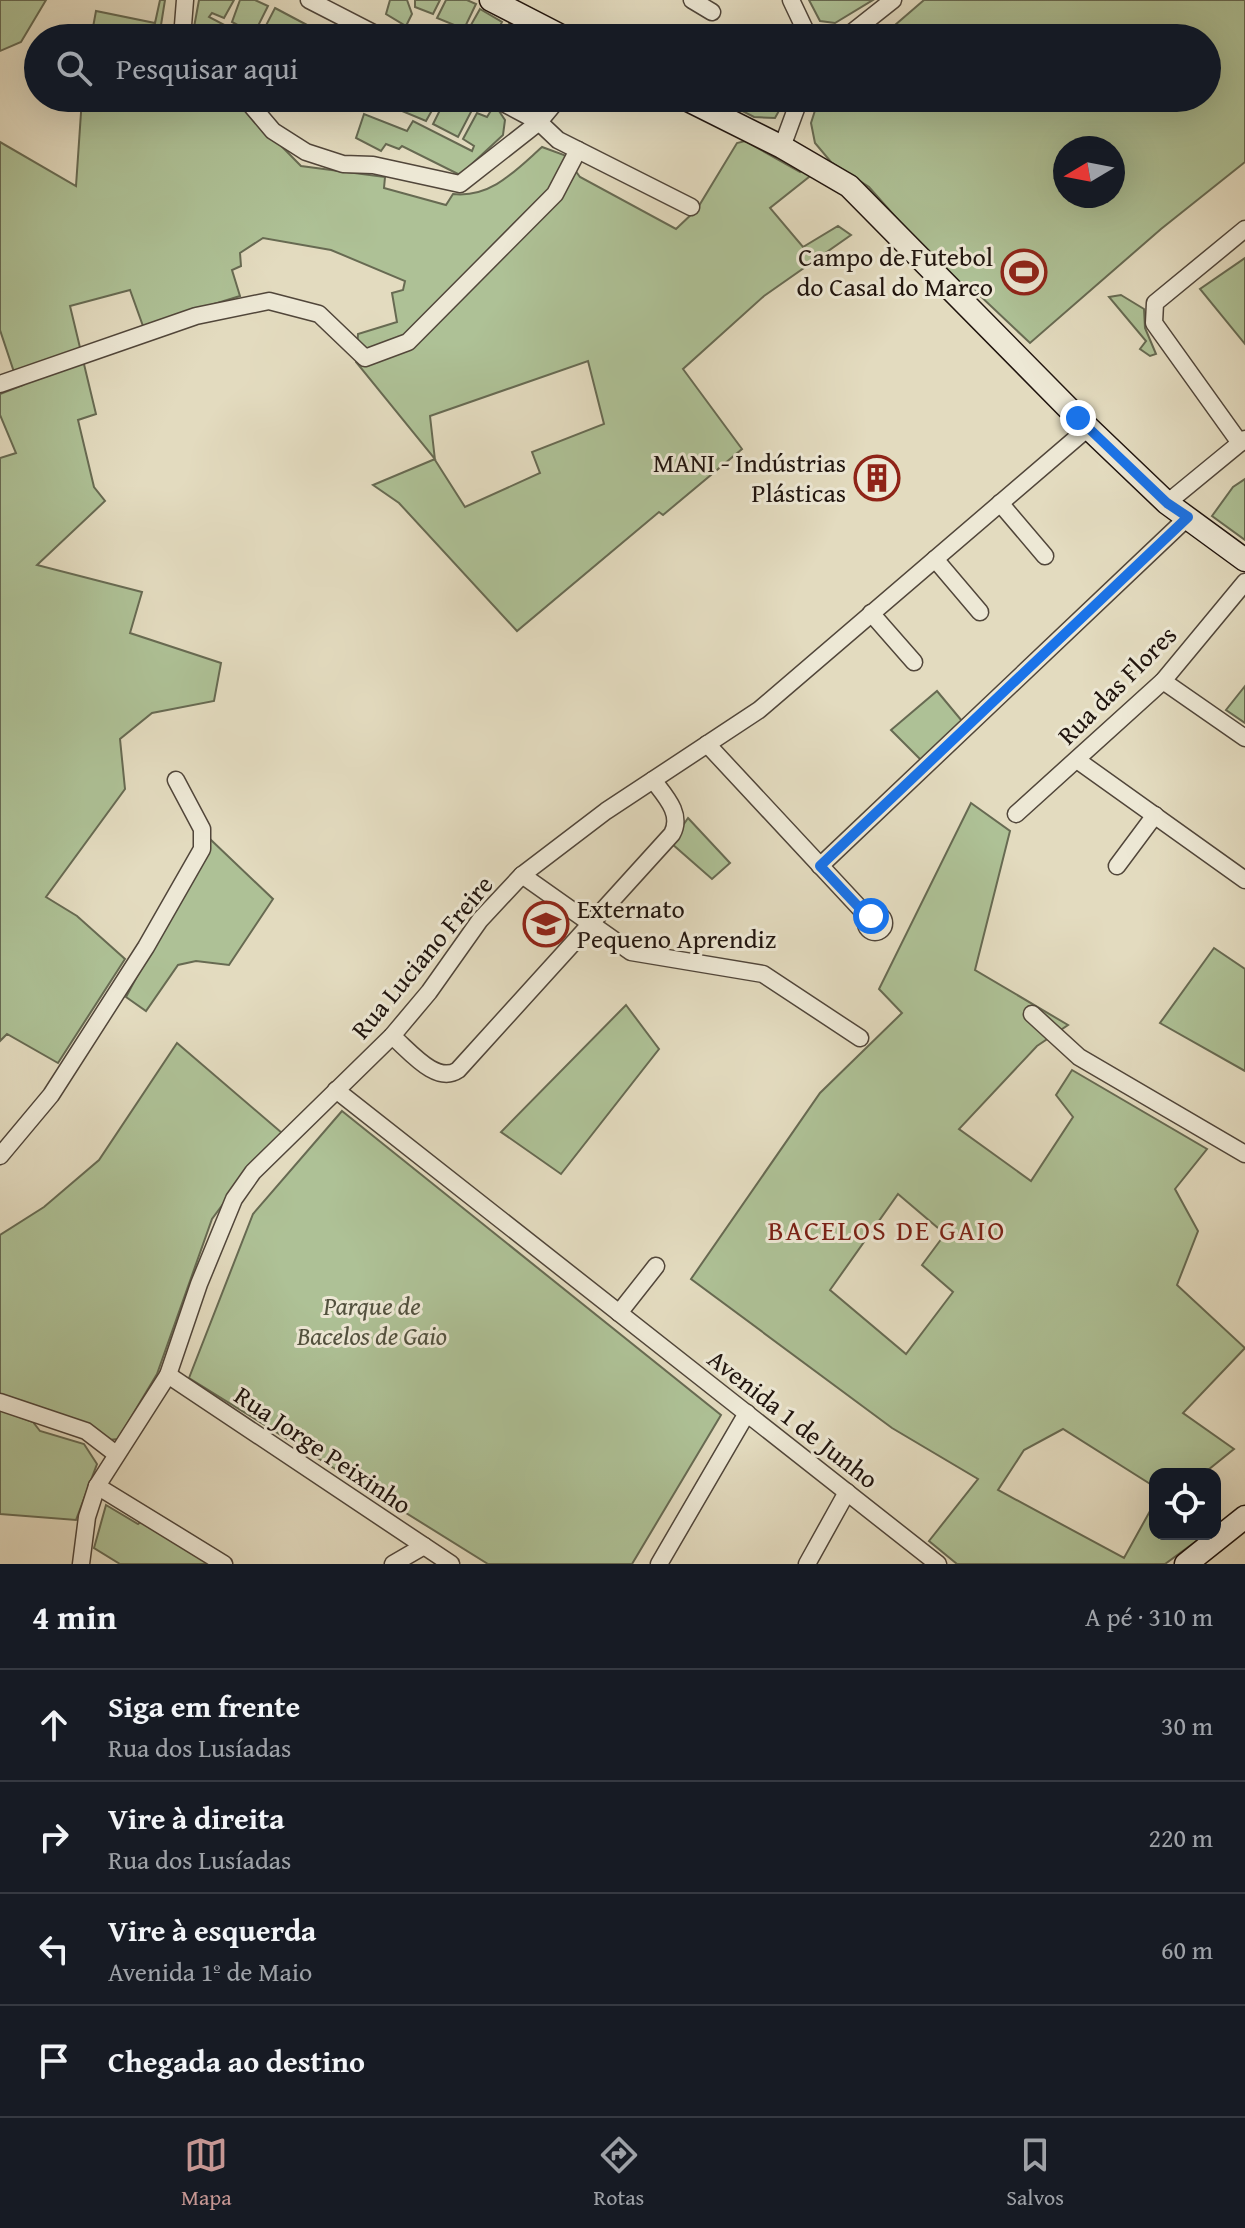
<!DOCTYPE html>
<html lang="pt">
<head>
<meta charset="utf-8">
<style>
	body { margin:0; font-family:"Gentium Book Plus",serif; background:#20242c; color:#f1f3f6 }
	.controls { position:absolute; right:24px; bottom:24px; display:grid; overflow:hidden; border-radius:16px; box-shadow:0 8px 32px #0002 }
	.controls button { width:72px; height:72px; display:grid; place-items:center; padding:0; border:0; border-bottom:2px solid #363941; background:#171b24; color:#f1f3f6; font:40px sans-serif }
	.compass { position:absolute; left:1053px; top:136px; width:72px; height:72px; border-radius:50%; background:#171b24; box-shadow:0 8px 32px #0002; rotate:260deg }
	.stop { position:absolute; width:24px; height:24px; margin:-18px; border:6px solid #1a73e8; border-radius:50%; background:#fff }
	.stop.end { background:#1a73e8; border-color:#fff; box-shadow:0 2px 8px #0008 }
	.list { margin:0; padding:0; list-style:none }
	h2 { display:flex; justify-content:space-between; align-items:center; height:104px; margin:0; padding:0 32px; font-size:34px }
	h2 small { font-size:26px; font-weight:400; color:#9ea1a6 }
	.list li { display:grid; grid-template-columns:52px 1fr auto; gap:24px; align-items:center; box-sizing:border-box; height:112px; padding:0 32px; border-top:2px solid #363941 }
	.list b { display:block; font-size:30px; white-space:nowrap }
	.list p { margin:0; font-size:26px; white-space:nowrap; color:#9ea1a6 }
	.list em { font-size:26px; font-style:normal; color:#9ea1a6 }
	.icon { flex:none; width:44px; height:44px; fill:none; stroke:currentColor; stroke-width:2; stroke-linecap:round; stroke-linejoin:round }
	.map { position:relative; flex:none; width:1245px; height:1564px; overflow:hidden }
	.search { position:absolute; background:#171b24; box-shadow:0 8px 32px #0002; left:24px; right:24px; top:24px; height:88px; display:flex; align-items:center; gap:20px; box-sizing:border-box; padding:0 28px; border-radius:44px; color:#9ea1a6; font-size:30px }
	.sheet { height:552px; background:#171b24 }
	nav { display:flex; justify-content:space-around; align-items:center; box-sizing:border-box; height:112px; border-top:2px solid #363941; background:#171b24; font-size:22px; color:#9ea1a6 }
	nav a { display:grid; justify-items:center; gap:4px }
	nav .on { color:#c59692 }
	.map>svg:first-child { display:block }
	.green { fill:#aec196; stroke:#676a52; stroke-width:2; fill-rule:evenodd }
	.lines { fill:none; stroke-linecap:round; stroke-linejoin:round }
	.street-casing { stroke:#51463a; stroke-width:19 }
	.secondary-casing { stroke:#20140e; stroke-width:25 }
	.street { stroke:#ede8d5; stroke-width:16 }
	.secondary { stroke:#ede8d5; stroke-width:22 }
	.route { stroke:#1a73e8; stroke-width:10 }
	.labels { text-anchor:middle; stroke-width:6; stroke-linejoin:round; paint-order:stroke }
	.poi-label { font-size:26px; fill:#20140e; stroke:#ede8d5; text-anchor:end }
	.street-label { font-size:26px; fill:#20140e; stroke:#ede8d5 }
	.park-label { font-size:26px; font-style:italic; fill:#52513e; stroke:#ede8d5 }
	.neighbourhood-label { font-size:28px; letter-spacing:2px; fill:#7a1f14; stroke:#ede8d5 }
</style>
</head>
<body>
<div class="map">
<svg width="1245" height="1564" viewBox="0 0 1245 1564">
	<rect width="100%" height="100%" fill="#e3dbbf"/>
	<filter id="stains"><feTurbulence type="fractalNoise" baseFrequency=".0025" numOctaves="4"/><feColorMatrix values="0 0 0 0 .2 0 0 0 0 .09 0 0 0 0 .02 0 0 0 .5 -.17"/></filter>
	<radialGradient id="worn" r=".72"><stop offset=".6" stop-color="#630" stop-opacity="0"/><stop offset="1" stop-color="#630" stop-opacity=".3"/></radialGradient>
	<g class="green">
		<path d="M 0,0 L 46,0 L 21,42 L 0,51 Z"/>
		<path d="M 160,0 L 165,0 L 161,25 L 174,38 L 91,38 L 96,11 L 155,23 Z"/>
		<path d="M 199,0 L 234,0 L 224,18 L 212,13 L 209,17 L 249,38 L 192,38 Z"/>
		<path d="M 240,0 L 255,0 L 268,6 L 254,34 L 232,22 Z"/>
		<path d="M 390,0 L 407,0 L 412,14 L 406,26 L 386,14 Z"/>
		<path d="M 415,0 L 440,0 L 433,14 L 415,7 Z"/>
		<path d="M 446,0 L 467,0 L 476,4 L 464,29 L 437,18 Z"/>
		<path d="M 809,0 L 873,0 L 835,23 L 820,21 Z"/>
		<path d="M 924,0 L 1245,0 L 1245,162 L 1161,229 L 1030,343 L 974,290 L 966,296 L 869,187 L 831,162 L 815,143 L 811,123 L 819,98 L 1207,98 L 1207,38 L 880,38 ZM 1065,148 L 1113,148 L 1113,196 L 1065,196 Z"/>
		<path d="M 275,8 L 309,26 L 303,38 L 260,37 Z"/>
		<path d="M 480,9 L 502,22 L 494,38 L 479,38 L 467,32 Z"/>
		<path d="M 510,22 L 535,35 L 533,38 L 502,38 Z"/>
		<path d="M 82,98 L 234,98 L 301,166 L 385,177 L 384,188 L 446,205 L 453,194 C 491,198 515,171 542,147 L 564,155 L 580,177 L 676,229 L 697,209 L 737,143 L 745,141 L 800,172 L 805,166 L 814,173 L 770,208 L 803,247 L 838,226 L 851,235 L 764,296 L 683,369 L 742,449 L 663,515 L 659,512 L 517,631 L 399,503 L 373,485 L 435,459 L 356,362 L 358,334 L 397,322 L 392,293 L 403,290 L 405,281 L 331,250 L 263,238 L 240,253 L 241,266 L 232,270 L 240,296 L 143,326 L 130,290 L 70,306 L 96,414 L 78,420 L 94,487 L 105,501 L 37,565 L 142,592 L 130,633 L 221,663 L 214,701 L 152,713 L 120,739 L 125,789 L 46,897 L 77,916 L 125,959 L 58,1063 L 7,1034 L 0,1041 L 0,458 L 16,453 L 0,415 L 0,394 L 23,385 L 13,369 L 0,330 L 0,142 L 76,186 ZM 588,361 L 604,424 L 532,452 L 540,473 L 465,507 L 435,460 L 430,416 Z"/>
		<path d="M 326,98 L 381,98 L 348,106 Z"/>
		<path d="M 394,98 L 439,98 L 426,121 L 390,106 Z"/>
		<path d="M 446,98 L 472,110 L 458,137 L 433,124 Z"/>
		<path d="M 786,98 L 775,118 L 754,117 L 719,99 Z"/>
		<path d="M 492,109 L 499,111 L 505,120 L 503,135 L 460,175 L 402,146 L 399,149 L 386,144 L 381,151 L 356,138 L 364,114 L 407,131 L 413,121 L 472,151 L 474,146 L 463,139 L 477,113 L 487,117 Z"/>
		<path d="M 1245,258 L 1245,344 L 1200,289 Z"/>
		<path d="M 1121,295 L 1144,309 L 1145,328 L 1156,354 L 1150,356 L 1140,349 L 1146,341 L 1109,297 Z"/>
		<path d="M 1245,479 L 1245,540 L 1212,516 L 1233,487 Z"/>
		<path d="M 1245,686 L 1245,723 L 1226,710 Z"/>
		<path d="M 937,691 L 962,721 L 922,761 L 891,730 Z"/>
		<path d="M 971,803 L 1010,831 L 975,970 L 1068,1025 L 1037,1046 L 959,1129 L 1031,1181 L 1073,1117 L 1056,1095 L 1072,1070 L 1207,1149 L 1175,1189 L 1198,1231 L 1177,1285 L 1245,1348 L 1183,1413 L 1234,1449 L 1203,1474 L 1155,1474 L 1155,1487 L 1063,1429 L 1024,1450 L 998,1490 L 1124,1558 L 1155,1502 L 1155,1534 L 1206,1534 L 1165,1564 L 957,1564 L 929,1541 L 978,1479 L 892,1428 L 691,1279 L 820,1093 L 902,1013 L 879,989 ZM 898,1194 L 945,1234 L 922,1265 L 953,1292 L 906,1354 L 830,1290 Z"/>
		<path d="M 688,818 L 730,863 L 712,879 L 671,843 Z"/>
		<path d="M 210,839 L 273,899 L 229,965 L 196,961 L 178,965 L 146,1011 L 126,997 Z"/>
		<path d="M 1214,948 L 1245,969 L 1245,1071 L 1160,1023 Z"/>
		<path d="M 626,1005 L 659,1049 L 561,1174 L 501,1132 Z"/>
		<path d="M 177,1043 L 282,1133 L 261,1153 L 212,1219 L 157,1374 L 118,1439 L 109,1440 L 0,1395 L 0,1235 L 44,1207 L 99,1160 Z"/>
		<path d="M 342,1111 L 721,1415 L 632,1564 L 488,1564 L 189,1378 L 253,1214 Z"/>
		<path d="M 0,1410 L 33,1422 L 40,1431 L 84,1444 L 97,1464 L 76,1520 L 0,1514 Z"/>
		<path d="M 106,1505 L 138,1524 L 143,1520 L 210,1564 L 120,1564 L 94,1548 Z"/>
	</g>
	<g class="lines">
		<g class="street-casing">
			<g id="street">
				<path d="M 309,0 L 383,38"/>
				<path d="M 692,0 L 712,12"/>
				<path d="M 791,0 L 809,38"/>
				<path d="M 182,38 L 185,0"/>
				<path d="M 845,38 L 893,0"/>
				<path d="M 245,98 L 273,131 L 306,152 L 343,164 L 373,165 L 460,184 L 539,122 L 559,98"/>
				<path d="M 494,98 L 539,122 L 558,140 L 691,207"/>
				<path d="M 782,147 L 800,98"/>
				<path d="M 0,384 L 196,316 L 269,301 L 319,314 L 365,358 L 408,342 L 555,194 L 578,150"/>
				<path d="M 1240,443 L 1154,323 L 1155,303 L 1245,229"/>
				<path d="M 1000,503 L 1045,556"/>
				<path d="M 1167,503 L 1245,439"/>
				<path d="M 935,559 L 980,612"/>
				<path d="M 871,613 L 914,662"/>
				<path d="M 1163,681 L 1245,738"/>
				<path d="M 707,744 L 869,918"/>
				<path d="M 1077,760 L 1245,880"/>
				<path d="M 1016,814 L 1163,681 L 1245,582"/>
				<path d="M 820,866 L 1188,517"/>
				<path d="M 1117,866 L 1155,815"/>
				<path d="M 522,875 L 631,952 L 763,974 L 860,1038"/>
				<circle cx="875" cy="923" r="9"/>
				<path d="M 1032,1014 L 1079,1057 L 1245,1154"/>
				<path d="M 392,1036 C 409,1050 436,1085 458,1070 L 672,834 C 683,814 665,796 653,780"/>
				<path d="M 336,1090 L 938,1564"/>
				<path d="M 0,1156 L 51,1095 L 146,947 L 202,849 L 202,829 L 176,780"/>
				<path d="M 619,1313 L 656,1266"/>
				<path d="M 168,1375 L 451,1564"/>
				<path d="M 0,1402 L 86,1431 L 116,1454"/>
				<path d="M 97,1486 L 224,1564"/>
				<path d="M 81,1564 L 87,1517 L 97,1486 L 168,1375 L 199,1284 L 234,1199 L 253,1172 L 392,1036 L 429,992 L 480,920 L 522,875 L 606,811 L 759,710 L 1088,428"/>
				<path d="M 393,1564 L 424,1546"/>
				<path d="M 659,1564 L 747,1413"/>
				<path d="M 807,1564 L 847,1492"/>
			</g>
		</g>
		<g class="secondary-casing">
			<g id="secondary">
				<path d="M 491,0 L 565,38"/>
				<path d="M 684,98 L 782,147 L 849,186 L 1078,418 L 1167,503 L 1245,560"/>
				<path d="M 1186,1564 L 1245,1517"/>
			</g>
		</g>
		<use href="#street" class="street"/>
		<use href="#secondary" class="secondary"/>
	</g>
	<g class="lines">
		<path class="route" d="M 871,916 L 869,918 L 820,866 L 1188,517 L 1167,503 L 1078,418"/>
	</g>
	<defs>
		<g id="stadium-ring" transform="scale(2.3)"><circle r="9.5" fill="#ede8d5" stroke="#8f2418" stroke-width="1.5"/><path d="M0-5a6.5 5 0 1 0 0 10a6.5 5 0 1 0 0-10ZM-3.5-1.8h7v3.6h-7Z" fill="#8f2418"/></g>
		<g id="building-ring" transform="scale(2.3)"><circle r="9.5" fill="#ede8d5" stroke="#8f2418" stroke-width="1.5"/><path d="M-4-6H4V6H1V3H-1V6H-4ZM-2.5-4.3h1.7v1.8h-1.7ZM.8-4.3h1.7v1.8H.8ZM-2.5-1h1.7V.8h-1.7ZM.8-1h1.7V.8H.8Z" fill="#8f2418"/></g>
		<g id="school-ring" transform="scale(2.3)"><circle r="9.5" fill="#ede8d5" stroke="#8f2418" stroke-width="1.5"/><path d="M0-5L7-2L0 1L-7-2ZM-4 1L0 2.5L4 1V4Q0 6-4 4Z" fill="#8f2418"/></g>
	</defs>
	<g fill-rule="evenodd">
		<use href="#stadium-ring" x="1024" y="272"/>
		<use href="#building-ring" x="877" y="478"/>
		<use href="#school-ring" x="546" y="924"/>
	</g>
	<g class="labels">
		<g class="poi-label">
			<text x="993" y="266">Campo de Futebol<tspan x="993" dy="30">do Casal do Marco</tspan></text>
			<text x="846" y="472">MANI - Indústrias<tspan x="846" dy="30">Plásticas</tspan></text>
			<text x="577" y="918" text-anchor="start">Externato<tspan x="577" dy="30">Pequeno Aprendiz</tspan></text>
		</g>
		<g class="street-label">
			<text transform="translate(1117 685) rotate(-45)" y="9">Rua das Flores</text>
			<text transform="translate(422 957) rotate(-50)" y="9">Rua Luciano Freire</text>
			<text transform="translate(793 1419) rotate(38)" y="9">Avenida 1 de Junho</text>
			<text transform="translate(323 1450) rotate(34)" y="9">Rua Jorge Peixinho</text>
		</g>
		<g class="park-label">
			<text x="372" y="1315">Parque de<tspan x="372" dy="30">Bacelos de Gaio</tspan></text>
		</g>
		<g class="neighbourhood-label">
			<text x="887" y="1240">BACELOS DE GAIO</text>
		</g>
	</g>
	<rect width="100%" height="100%" filter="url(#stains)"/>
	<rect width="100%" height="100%" fill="url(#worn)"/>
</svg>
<div class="controls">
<button><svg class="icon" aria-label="locate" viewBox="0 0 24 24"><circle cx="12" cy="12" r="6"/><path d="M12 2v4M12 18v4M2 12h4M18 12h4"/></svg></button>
</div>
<svg class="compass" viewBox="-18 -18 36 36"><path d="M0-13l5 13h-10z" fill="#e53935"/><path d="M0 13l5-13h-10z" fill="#9ea1a6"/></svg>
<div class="stop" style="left:871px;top:916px"></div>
<div class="stop end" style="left:1078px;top:418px"></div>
<div class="search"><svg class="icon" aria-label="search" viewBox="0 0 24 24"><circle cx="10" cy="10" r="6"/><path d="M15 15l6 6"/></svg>Pesquisar aqui</div>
</div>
<section class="sheet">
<h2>4 min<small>A pé · 310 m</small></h2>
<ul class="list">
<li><svg class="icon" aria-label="ahead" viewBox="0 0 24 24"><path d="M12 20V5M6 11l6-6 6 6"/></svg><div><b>Siga em frente</b><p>Rua dos Lusíadas</p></div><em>30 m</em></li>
<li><svg class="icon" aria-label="right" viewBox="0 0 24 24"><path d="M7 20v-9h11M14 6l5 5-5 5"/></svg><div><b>Vire à direita</b><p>Rua dos Lusíadas</p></div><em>220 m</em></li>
<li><svg class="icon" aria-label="left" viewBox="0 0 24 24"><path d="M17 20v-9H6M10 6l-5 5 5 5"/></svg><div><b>Vire à esquerda</b><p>Avenida 1º de Maio</p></div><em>60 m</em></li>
<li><svg class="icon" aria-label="arrive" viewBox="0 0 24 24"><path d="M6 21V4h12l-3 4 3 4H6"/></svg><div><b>Chegada ao destino</b></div></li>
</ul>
</section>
<nav>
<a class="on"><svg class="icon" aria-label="map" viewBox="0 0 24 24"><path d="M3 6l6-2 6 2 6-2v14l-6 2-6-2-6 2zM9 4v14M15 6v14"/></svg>Mapa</a>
<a><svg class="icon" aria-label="directions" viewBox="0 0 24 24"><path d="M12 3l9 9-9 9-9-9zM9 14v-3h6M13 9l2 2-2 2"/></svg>Rotas</a>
<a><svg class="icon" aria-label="saved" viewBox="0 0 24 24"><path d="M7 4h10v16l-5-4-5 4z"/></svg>Salvos</a>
</nav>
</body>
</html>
